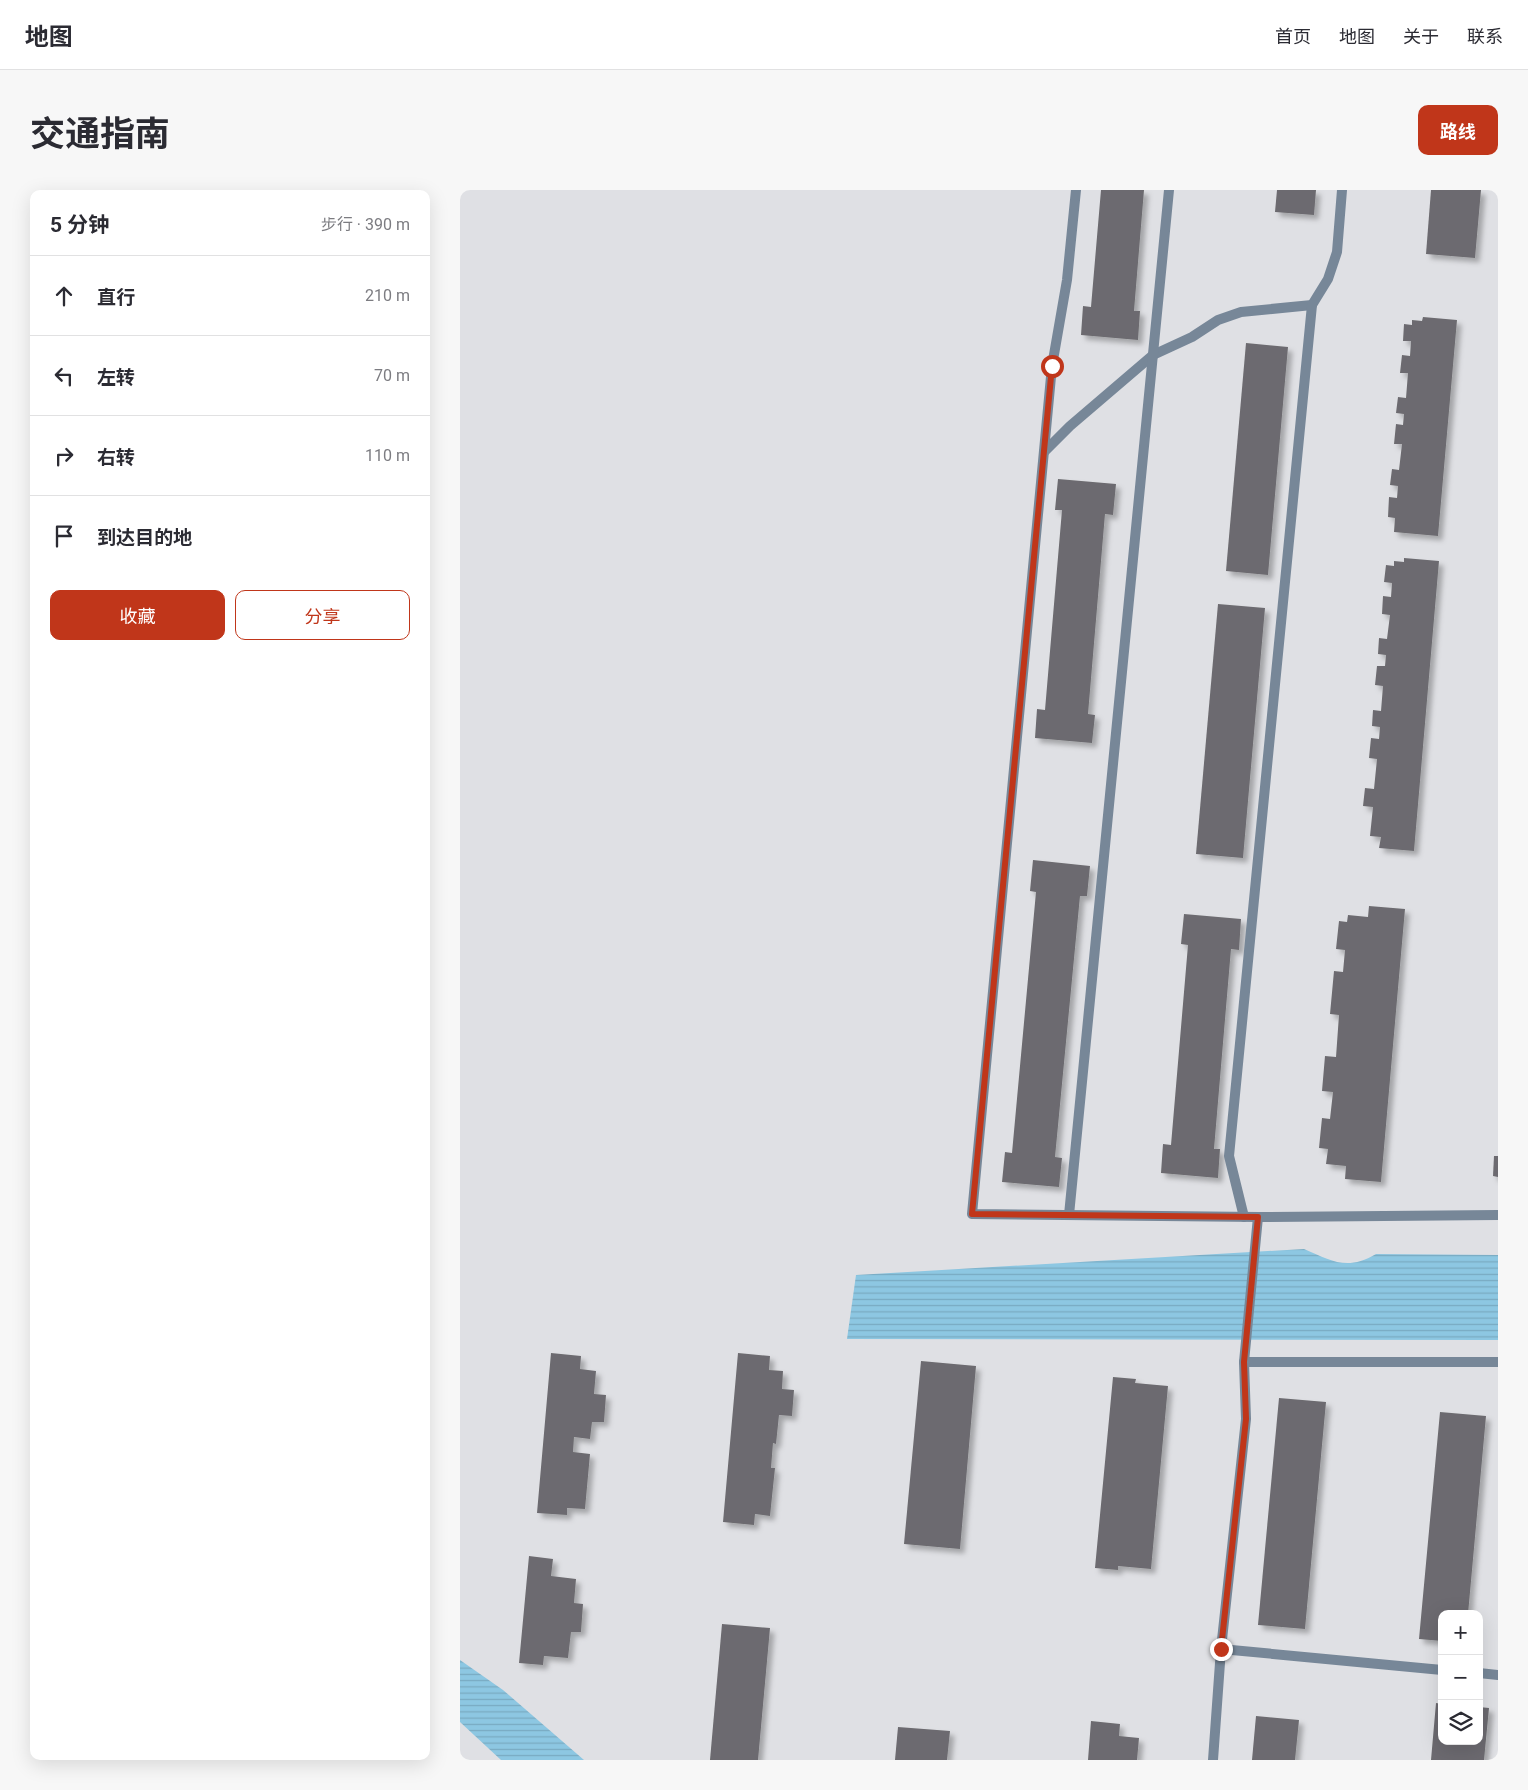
<!DOCTYPE html>
<html lang="zh">
<head>
<meta charset="utf-8">
<style>
	body { margin:0; font-family:Roboto,"Noto Sans SC",sans-serif; background:#f7f7f7; color:#2b2b33 }
	.controls { position:absolute; right:15px; bottom:15px; display:grid; overflow:hidden; border-radius:10px; box-shadow:0 5px 20px #0002 }
	.controls button { width:45px; height:45px; display:grid; place-items:center; padding:0; border:0; border-bottom:1px solid #e1e1e2; background:#fff; color:#2b2b33; font:25px sans-serif }
	.stop { position:absolute; width:15px; height:15px; margin:-11px; border:4px solid #c0361a; border-radius:50%; background:#fff }
	.stop.end { background:#c0361a; border-color:#fff; box-shadow:0 1px 5px #0008 }
	.list { margin:0; padding:0; list-style:none }
	h2 { display:flex; justify-content:space-between; align-items:center; height:65px; margin:0; padding:0 20px; font-size:21px }
	h2 small { font-size:16px; font-weight:400; color:#7c7c81 }
	.list li { display:grid; grid-template-columns:32px 1fr auto; gap:15px; align-items:center; box-sizing:border-box; height:80px; padding:0 20px; border-top:1px solid #e1e1e2 }
	.list b { display:block; font-size:19px; white-space:nowrap }
	.list em { font-size:16px; font-style:normal; color:#7c7c81 }
	.actions { display:flex; gap:10px; padding:15px 20px }
	.actions a { flex:1; padding:11px 0; border:1px solid #c0361a; border-radius:10px; text-align:center; font-size:18px; color:#c0361a }
	.actions .main { background:#c0361a; color:#fff }
	.icon { flex:none; width:28px; height:28px; fill:none; stroke:currentColor; stroke-width:2; stroke-linecap:round; stroke-linejoin:round }
	.map { position:relative; flex:none; width:1038px; height:1570px; overflow:hidden; border-radius:10px }
	header { display:flex; align-items:center; gap:30px; box-sizing:border-box; height:70px; padding:0 25px; background:#fff; border-bottom:1px solid #e1e1e2 }
	header strong { font-size:24px }
	nav { display:flex; gap:28px; margin-inline-start:auto; font-size:18px }
	.intro { display:flex; align-items:center; justify-content:space-between; box-sizing:border-box; height:120px; padding:0 30px }
	h1 { margin:0; font-size:35px }
	.button { padding:12px 22px; border-radius:10px; background:#c0361a; color:#fff; font-size:18px; font-weight:700 }
	main { display:flex; gap:30px; padding:0 30px }
	aside { flex:1; background:#fff; border-radius:10px; box-shadow:0 5px 20px #0002 }
	.map>svg:first-child { display:block }
	.water { fill:url(#water-rules) }
	.building { fill:#6c6b6f; filter:url(#shadow) }
	.lines { fill:none; stroke-linecap:round; stroke-linejoin:round }
	.lane { stroke:#778798; stroke-width:10 }
	.route { stroke:#c0361a; stroke-width:6 }
</style>
</head>
<body>
<header>
<strong>地图</strong>
<nav><a>首页</a><a>地图</a><a>关于</a><a>联系</a></nav>
</header>
<div class="intro"><h1>交通指南</h1><a class="button">路线</a></div>
<main>
<aside>
<h2>5 分钟<small>步行 · 390 m</small></h2>
<ul class="list">
<li><svg class="icon" aria-label="ahead" viewBox="0 0 24 24"><path d="M12 20V5M6 11l6-6 6 6"/></svg><div><b>直行</b></div><em>210 m</em></li>
<li><svg class="icon" aria-label="left" viewBox="0 0 24 24"><path d="M17 20v-9H6M10 6l-5 5 5 5"/></svg><div><b>左转</b></div><em>70 m</em></li>
<li><svg class="icon" aria-label="right" viewBox="0 0 24 24"><path d="M7 20v-9h11M14 6l5 5-5 5"/></svg><div><b>右转</b></div><em>110 m</em></li>
<li><svg class="icon" aria-label="arrive" viewBox="0 0 24 24"><path d="M6 21V4h12l-3 4 3 4H6"/></svg><div><b>到达目的地</b></div></li>
</ul>
<div class="actions"><a class="main">收藏</a><a>分享</a></div>
</aside>
<div class="map">
<svg width="1038" height="1570" viewBox="0 0 1038 1570">
	<defs>
		<pattern id="water-rules" width="6" height="5" patternUnits="userSpaceOnUse" patternTransform="scale(1.25)"><rect width="6" height="5" fill="#8dc7e2"/><path d="M0 2.5h6" fill="none" stroke="#79aac1"/></pattern>
		<filter id="shadow"><feDropShadow dx="4.5" dy="4.5" stdDeviation="2.5" flood-color="#0004"/></filter>
	</defs>
	<rect width="100%" height="100%" fill="#dfe0e4"/>
	<g class="water">
		<path d="M 844,1059 C 872,1071 887,1081 916,1064 L 1038,1065 L 1038,1150 L 387,1149 L 396,1085 Z"/>
		<path d="M 0,1470 L 43,1500 L 124,1570 L 41,1570 L 0,1532 Z"/>
	</g>
	<g class="building">
		<path d="M 641,0 L 684,0 L 674,121 L 680,121 L 678,150 L 621,145 L 623,116 L 631,117 Z"/>
		<path d="M 817,0 L 856,0 L 854,25 L 815,22 Z"/>
		<path d="M 971,0 L 1021,0 L 1015,68 L 966,64 Z"/>
		<path d="M 963,127 L 997,130 L 978,346 L 934,342 L 935,328 L 928,327 L 929,307 L 937,308 L 938,296 L 930,295 L 932,279 L 939,280 L 942,254 L 934,254 L 936,234 L 943,235 L 944,224 L 936,223 L 938,207 L 946,208 L 948,183 L 940,183 L 942,165 L 950,166 L 951,151 L 943,151 L 944,134 L 952,135 L 952,130 L 962,131 Z"/>
		<path d="M 786,153 L 828,157 L 808,385 L 766,381 Z"/>
		<path d="M 598,289 L 656,294 L 653,325 L 645,324 L 628,524 L 635,525 L 632,553 L 575,548 L 577,519 L 585,520 L 602,320 L 595,320 Z"/>
		<path d="M 944,368 L 979,371 L 954,661 L 919,658 L 921,647 L 910,646 L 913,617 L 903,616 L 905,598 L 914,599 L 917,569 L 909,568 L 911,548 L 919,549 L 920,537 L 912,536 L 913,520 L 921,521 L 923,496 L 915,495 L 917,476 L 925,476 L 926,465 L 918,464 L 919,448 L 927,449 L 930,425 L 922,424 L 923,406 L 931,407 L 932,393 L 924,392 L 926,375 L 934,376 L 934,371 L 944,372 Z"/>
		<path d="M 758,414 L 805,418 L 783,668 L 736,664 Z"/>
		<path d="M 573,670 L 630,676 L 627,706 L 620,706 L 595,967 L 602,968 L 599,997 L 542,992 L 545,962 L 552,963 L 576,702 L 570,701 Z"/>
		<path d="M 909,716 L 945,719 L 921,992 L 885,989 L 886,976 L 866,974 L 868,959 L 859,958 L 862,928 L 870,929 L 873,902 L 862,901 L 865,866 L 876,867 L 879,825 L 870,824 L 874,781 L 883,782 L 885,760 L 876,759 L 879,731 L 887,732 L 888,725 L 908,727 Z"/>
		<path d="M 724,724 L 781,729 L 779,760 L 771,759 L 754,959 L 760,959 L 758,988 L 701,983 L 703,954 L 711,955 L 728,755 L 721,754 Z"/>
		<path d="M 1034,966 L 1038,966 L 1038,987 L 1033,986 Z"/>
		<path d="M 91,1163 L 121,1166 L 120,1179 L 136,1181 L 134,1204 L 146,1205 L 144,1232 L 132,1232 L 130,1249 L 114,1247 L 113,1262 L 130,1264 L 125,1319 L 107,1318 L 107,1325 L 77,1323 Z"/>
		<path d="M 278,1163 L 310,1166 L 309,1180 L 323,1181 L 322,1199 L 334,1200 L 332,1226 L 319,1225 L 316,1254 L 313,1253 L 311,1278 L 315,1278 L 310,1326 L 295,1324 L 294,1335 L 263,1332 Z"/>
		<path d="M 461,1171 L 516,1176 L 500,1359 L 444,1354 Z"/>
		<path d="M 653,1187 L 676,1189 L 675,1193 L 708,1196 L 691,1379 L 658,1376 L 658,1380 L 635,1378 Z"/>
		<path d="M 819,1208 L 866,1212 L 845,1439 L 798,1435 Z"/>
		<path d="M 980,1222 L 1026,1226 L 1008,1424 L 982,1424 L 982,1451 L 959,1449 Z"/>
		<path d="M 69,1366 L 93,1369 L 91,1386 L 116,1389 L 114,1413 L 123,1414 L 121,1442 L 111,1442 L 108,1468 L 84,1466 L 83,1475 L 59,1473 Z"/>
		<path d="M 262,1434 L 310,1438 L 298,1570 L 250,1570 Z"/>
		<path d="M 976,1513 L 982,1514 L 982,1551 L 1019,1551 L 1019,1517 L 1029,1518 L 1024,1570 L 971,1570 Z"/>
		<path d="M 796,1526 L 839,1530 L 835,1570 L 792,1570 Z"/>
		<path d="M 631,1531 L 660,1534 L 659,1546 L 679,1548 L 677,1570 L 628,1570 Z"/>
		<path d="M 438,1537 L 490,1541 L 487,1570 L 435,1570 Z"/>
	</g>
	<g class="lines">
		<g class="lane">
			<path d="M 616,0 L 607,90 L 592,176 L 512,1024 L 798,1027 L 1038,1025"/>
			<path d="M 584,262 L 610,236 L 693,165 L 732,147 L 758,130 L 781,122 L 852,115"/>
			<path d="M 609,1025 L 709,0"/>
			<path d="M 784,1027 L 769,966 L 852,115 L 868,89 L 877,62 L 882,0"/>
			<path d="M 798,1027 L 784,1172 L 1038,1172"/>
			<path d="M 784,1172 L 786,1229 L 761,1459 L 982,1480"/>
			<path d="M 1019,1483 L 1038,1485"/>
			<path d="M 753,1570 L 761,1459"/>
		</g>
	</g>
	<g class="lines">
		<path class="route" d="M 592,176 L 512,1024 L 798,1027 L 784,1172 L 786,1229 L 761,1459"/>
	</g>
</svg>
<div class="controls">
<button>+</button>
<button>−</button>
<button><svg class="icon" aria-label="layers" viewBox="0 0 24 24"><path d="M12 4l9 5-9 5-9-5zM3 14l9 5 9-5"/></svg></button>
</div>
<div class="stop" style="left:592px;top:176px"></div>
<div class="stop end" style="left:761px;top:1459px"></div>
</div>
</main>
</body>
</html>
